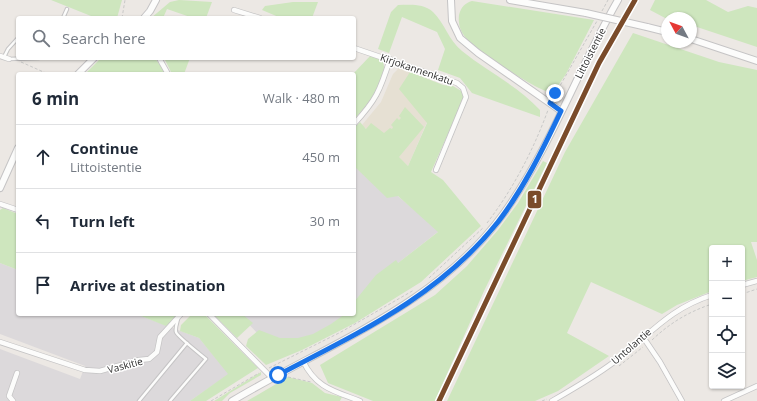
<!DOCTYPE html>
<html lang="en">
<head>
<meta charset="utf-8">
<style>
	body { margin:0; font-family:"Open Sans",sans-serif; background:#f6f6f7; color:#1f2937 }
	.controls { position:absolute; right:12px; bottom:12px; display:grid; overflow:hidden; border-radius:4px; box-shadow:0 1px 3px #0004 }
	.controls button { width:36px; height:36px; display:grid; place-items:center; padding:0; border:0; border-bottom:1px solid #e0e1e3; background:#fff; color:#1f2937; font:20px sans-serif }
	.compass { position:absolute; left:661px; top:12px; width:36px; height:36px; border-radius:50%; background:#fff; box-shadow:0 1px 3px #0004; rotate:311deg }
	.stop { position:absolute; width:12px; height:12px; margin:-9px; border:3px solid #1a73e8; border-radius:50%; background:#fff }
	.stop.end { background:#1a73e8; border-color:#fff; box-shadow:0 1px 4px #0008 }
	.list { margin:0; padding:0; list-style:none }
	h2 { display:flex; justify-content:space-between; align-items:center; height:52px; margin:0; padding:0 16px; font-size:17px }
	h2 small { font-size:13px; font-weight:400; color:#747a83 }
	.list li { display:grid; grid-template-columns:26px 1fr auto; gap:12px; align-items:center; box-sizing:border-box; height:64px; padding:0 16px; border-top:1px solid #e0e1e3 }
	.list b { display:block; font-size:15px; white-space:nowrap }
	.list p { margin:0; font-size:13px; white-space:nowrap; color:#747a83 }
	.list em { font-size:13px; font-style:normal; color:#747a83 }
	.icon { flex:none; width:22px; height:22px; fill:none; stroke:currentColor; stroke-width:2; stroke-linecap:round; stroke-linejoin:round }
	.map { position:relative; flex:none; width:757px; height:401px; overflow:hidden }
	.search { position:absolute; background:#fff; box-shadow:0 1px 3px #0004; left:16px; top:16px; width:340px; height:44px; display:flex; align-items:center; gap:10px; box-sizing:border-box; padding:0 14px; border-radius:4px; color:#747a83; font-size:15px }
	.panel { position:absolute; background:#fff; box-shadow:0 1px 3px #0004; left:16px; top:72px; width:340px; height:244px; border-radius:4px }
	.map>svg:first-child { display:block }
	.industrial { fill:#dcd9db }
	.education { fill:#e6e0d3 }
	.green { fill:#cee6be }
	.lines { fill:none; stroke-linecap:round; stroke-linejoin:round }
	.lane-casing { stroke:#c5c4c5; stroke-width:4.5 }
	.street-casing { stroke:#c5c4c5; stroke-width:6 }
	.secondary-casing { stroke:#c5c4c5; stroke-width:8 }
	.path { stroke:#c9c9c8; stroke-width:1; stroke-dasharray:3 2; stroke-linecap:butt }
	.lane { stroke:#fcfcfb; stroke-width:2.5 }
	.street { stroke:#fcfcfb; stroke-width:4.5 }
	.secondary { stroke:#fcfcfb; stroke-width:6 }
	.secondary-bridge-casing { stroke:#c5c4c5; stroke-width:8; stroke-linecap:butt }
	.secondary-bridge { stroke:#fcfcfb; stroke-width:6 }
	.rail-1-casing { stroke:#fff; stroke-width:8 }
	.rail-1 { stroke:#7a4b2a; stroke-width:5 }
	.route { stroke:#1a73e8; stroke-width:5 }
	.labels { text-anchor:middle; stroke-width:3; stroke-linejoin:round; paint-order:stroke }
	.street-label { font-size:10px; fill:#2e2e2e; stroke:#fff }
	.line-badge { stroke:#fff; stroke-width:1.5 }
	.badge-label { font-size:11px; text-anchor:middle; font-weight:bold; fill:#fff }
</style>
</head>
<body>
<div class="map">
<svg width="757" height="401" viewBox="0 0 757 401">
	<rect width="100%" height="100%" fill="#ece8e4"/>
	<g class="industrial">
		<path d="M 354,159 L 439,231 L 398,263 L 354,311 Z"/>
		<path d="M 0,263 L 18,270 L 18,314 L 136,314 L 199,338 L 229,374 L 190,401 L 0,401 L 0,349 L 80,379 L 85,366 L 0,334 Z"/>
		<path d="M 239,314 L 352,314 L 301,343 L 262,338 Z"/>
	</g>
	<path class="education" d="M 399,68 L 443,85 L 408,166 L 362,125 L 381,102 L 393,74 Z"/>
	<g class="green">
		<path d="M 51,0 L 122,0 L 117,18 L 96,18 Z"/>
		<path d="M 179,0 L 212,2 L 206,18 L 193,18 L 167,9 L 163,18 L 151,18 L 170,2 Z"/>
		<path d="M 655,0 L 706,0 L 728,12 L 748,6 L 757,8 L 757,47 L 691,25 L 691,18 L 667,19 L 650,10 Z"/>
		<path d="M 472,1 L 594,20 L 566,74 L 553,93 C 539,93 475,49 466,38 C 460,31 458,24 459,15 C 461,7 465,3 472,1 Z"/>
		<path d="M 293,2 L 318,2 L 312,18 L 281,18 L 262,10 L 265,6 Z"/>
		<path d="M 398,5 C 410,5 423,3 433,12 C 444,22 449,41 462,51 C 488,72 518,86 540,110 L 540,117 L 472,93 L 460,78 L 438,70 L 445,49 L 437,32 L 402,17 L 389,53 L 378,49 L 391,12 Z"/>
		<path d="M 633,33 L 719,62 L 757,70 L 757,242 L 751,242 L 757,260 L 757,277 L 742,281 L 742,248 L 712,248 L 712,291 L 677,305 L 662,314 L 591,282 L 567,333 L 609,356 L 558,391 L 535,401 L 447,401 L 565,152 Z"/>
		<path d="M 371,55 L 382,60 C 392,77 365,108 354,119 L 353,74 Z"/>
		<path d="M 101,58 L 155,58 L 166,74 L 85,74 Z"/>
		<path d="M 164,58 L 190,58 L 184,74 L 172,74 Z"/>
		<path d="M 410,72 L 443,85 L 453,86 L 463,92 L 464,98 L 431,172 L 443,180 L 481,226 L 421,282 L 355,323 L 302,350 L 266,365 L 246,346 L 248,339 L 259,330 L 280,338 L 298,338 L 313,334 L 331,324 L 345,314 L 354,314 L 354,302 L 376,275 L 396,260 L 398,263 L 438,232 L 398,196 L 387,198 L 354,166 L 354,128 L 360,122 L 366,129 L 371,123 L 384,133 L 390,128 L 392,129 L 393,127 L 391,125 L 397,118 L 399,120 L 401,118 L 399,116 L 405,107 L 424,127 L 399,157 L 408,166 L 427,123 L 399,89 Z"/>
		<path d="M 543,161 L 547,163 L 484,291 L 435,401 L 373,401 L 328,383 L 320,365 L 435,295 L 467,266 L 498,230 L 518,203 Z"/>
		<path d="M 3,208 L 18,214 L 18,270 L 0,263 L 0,210 Z"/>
		<path d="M 136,314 L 179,314 L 166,326 Z"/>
		<path d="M 192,314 L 204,314 L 258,368 L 206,401 L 190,401 L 228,374 L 199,338 L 180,331 L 181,325 Z"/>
		<path d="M 213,314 L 242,314 L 253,323 L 237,338 Z"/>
		<path d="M 261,372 L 261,375 L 230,393 L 222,401 L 214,401 Z"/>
		<path d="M 288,377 L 312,383 L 325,393 L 342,397 L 340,401 L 247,401 Z"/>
	</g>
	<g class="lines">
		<g class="lane-casing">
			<g id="lane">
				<path d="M 63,18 L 67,9"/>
				<path d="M 4,57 L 8,49 L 18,38"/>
				<path d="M 9,59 L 39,58"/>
				<path d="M 139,401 L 187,343"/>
				<path d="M 170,401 L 206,359 C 200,354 177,336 176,332 C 175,328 177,323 178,319"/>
			</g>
		</g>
		<g class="street-casing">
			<g id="street">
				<path d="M 234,10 L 260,18"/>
				<path d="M 354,48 L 457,83 L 463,88 L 466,97 L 436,170"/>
				<path d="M 0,56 L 9,59"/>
				<path d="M 159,58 L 168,74"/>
				<path d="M 354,124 C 376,100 380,91 390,59"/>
				<path d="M 0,204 L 18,210"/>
				<path d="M 742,285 L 757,281"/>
				<path d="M 209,314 L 272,378"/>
				<path d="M 643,337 L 660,362 L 682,401"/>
				<path d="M 0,342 L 85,370 L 100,371 L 139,360 L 149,359 L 157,352 L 160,337 L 181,314"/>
				<path d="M 303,361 C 316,388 334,391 360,401"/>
				<path d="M 13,401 L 9,396 L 17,373"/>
				<path d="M 552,401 C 573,389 594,377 614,362 C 649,336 668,309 712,295"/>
				<path d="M 724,401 L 757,386"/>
			</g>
		</g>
		<g class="secondary-casing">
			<g id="secondary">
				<path d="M 451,0 L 452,21 L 460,38 L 478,53 L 561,111"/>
				<path d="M 510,0 L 586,13"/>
				<path d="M 144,18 L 150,11 L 156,0"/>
				<path d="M 647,27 L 667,32"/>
				<path d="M 691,39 L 757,61"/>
				<path d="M 78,74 L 94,58"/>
				<path d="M 0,188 L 18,148"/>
				<path d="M 232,401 C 327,344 437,306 504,213 C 551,147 578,69 618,0"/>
			</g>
		</g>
		<g class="path">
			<path d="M 602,11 L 608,0"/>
			<path d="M 122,18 L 125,0"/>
			<path d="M 21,62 L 48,74"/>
			<path d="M 553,98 L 597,21"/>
			<path d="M 487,223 C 513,189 533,151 548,110"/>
			<path d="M 429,278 L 484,227"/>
			<path d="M 742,294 L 757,289"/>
			<path d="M 652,340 C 670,323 688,312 712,304"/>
			<path d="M 619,366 L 643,347"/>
			<path d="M 269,368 L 341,332 L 414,290"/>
			<path d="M 288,377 L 311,382"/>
			<path d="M 211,401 L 259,373"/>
			<path d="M 542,401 L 547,399"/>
		</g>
		<use href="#lane" class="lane"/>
		<use href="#street" class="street"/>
		<use href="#secondary" class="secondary"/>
		<g class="secondary-bridge-casing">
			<path id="secondary-bridge" d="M 586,13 L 647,27"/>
		</g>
		<use href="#secondary-bridge" class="secondary-bridge"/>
		<g class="rail-1-casing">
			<path id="rail-1" d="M 439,401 L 599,63 L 635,0"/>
		</g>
		<use href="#rail-1" class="rail-1"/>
	</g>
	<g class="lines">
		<path class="route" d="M 278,375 C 360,332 439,296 498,222 C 524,188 543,149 561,111 L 550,103 L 555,93"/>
	</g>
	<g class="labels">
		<g class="street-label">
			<text transform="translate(590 53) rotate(-63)" y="4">Littoistentie</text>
			<text transform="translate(417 69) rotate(19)" y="4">Kirjokannenkatu</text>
			<text transform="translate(631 346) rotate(-41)" y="4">Untolantie</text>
			<text transform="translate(125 365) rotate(-15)" y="4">Vaskitie</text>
		</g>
	</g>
	<rect class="line-badge" x="527" y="190" width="15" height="19" rx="4" fill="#7a4b2a"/>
	<g class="badge-label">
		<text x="535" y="203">1</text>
	</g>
</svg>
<div class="controls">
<button>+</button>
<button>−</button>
<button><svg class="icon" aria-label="locate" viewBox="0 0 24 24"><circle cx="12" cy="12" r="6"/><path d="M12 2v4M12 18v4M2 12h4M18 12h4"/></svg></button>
<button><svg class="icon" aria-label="layers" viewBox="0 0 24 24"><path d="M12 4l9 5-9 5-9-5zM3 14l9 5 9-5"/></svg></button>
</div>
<svg class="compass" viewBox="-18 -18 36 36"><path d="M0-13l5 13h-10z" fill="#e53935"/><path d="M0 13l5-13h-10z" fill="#747a83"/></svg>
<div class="stop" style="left:278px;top:375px"></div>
<div class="stop end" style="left:555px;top:93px"></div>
<div class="search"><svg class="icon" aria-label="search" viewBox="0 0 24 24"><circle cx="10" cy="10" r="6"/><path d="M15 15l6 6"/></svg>Search here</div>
<section class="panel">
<h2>6 min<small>Walk · 480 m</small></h2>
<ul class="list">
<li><svg class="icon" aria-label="ahead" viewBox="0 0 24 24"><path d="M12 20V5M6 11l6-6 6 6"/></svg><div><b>Continue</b><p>Littoistentie</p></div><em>450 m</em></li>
<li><svg class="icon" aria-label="left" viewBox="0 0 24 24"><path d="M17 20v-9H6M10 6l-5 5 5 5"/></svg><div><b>Turn left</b></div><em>30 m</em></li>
<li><svg class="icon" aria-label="arrive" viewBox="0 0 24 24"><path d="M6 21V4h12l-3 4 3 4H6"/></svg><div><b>Arrive at destination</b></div></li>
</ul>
</section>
</div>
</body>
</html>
